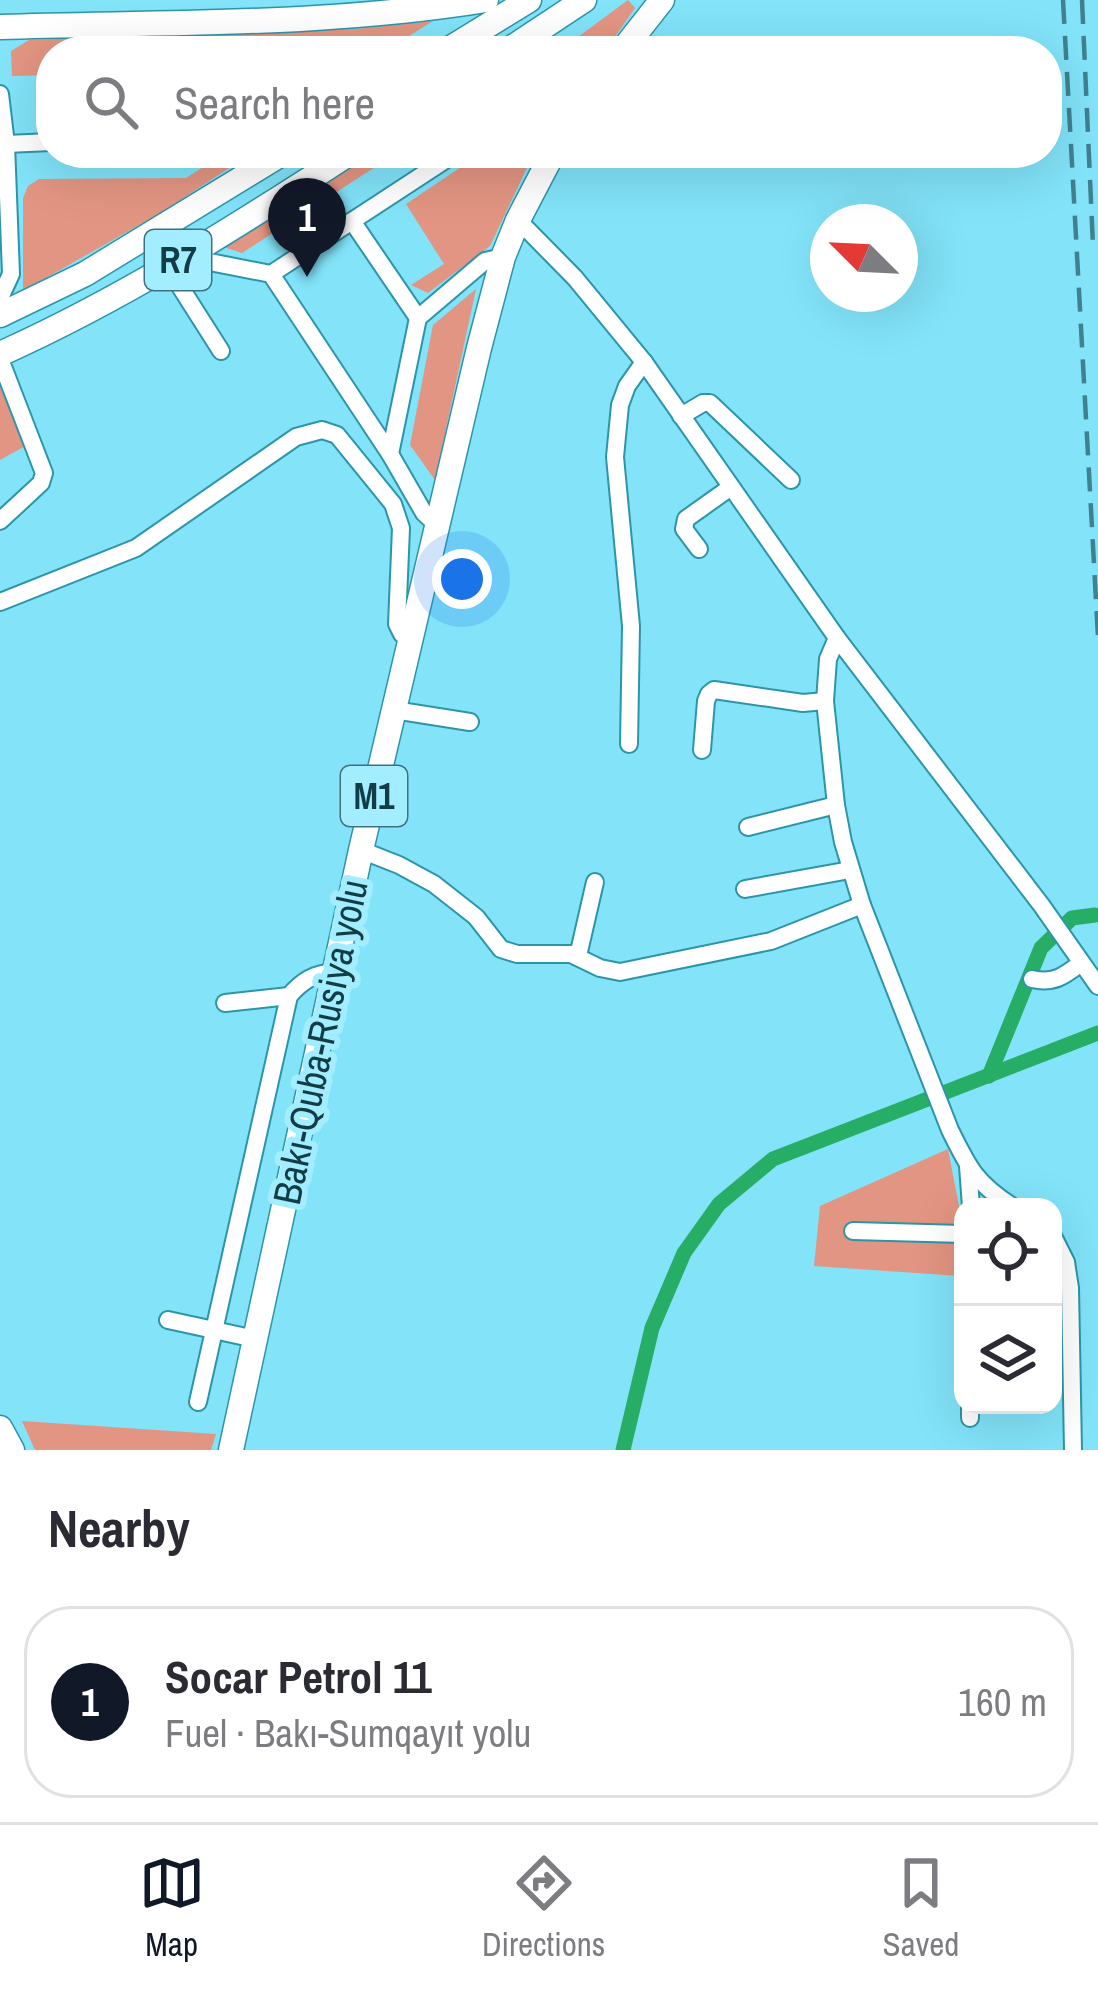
<!DOCTYPE html>
<html lang="en">
<head>
<meta charset="utf-8">
<style>
	body { margin:0; font-family:"Archivo Narrow",sans-serif; background:#f7f7f7; color:#2b2b33 }
	.controls { position:absolute; right:36px; bottom:36px; display:grid; overflow:hidden; border-radius:24px; box-shadow:0 12px 48px #0002 }
	.controls button { width:108px; height:108px; display:grid; place-items:center; padding:0; border:0; border-bottom:3px solid #e1e1e2; background:#fff; color:#2b2b33; font:60px sans-serif }
	.compass { position:absolute; left:810px; top:204px; width:108px; height:108px; border-radius:50%; background:#fff; box-shadow:0 12px 48px #0002; rotate:294deg }
	.you { position:absolute; left:462px; top:579px; width:42px; height:42px; margin:-30px; border:9px solid #fff; border-radius:50%; background:#1a73e8; box-shadow:0 0 0 18px #1a73e833 }
	.badge { display:grid; place-items:center; width:78px; height:78px; border-radius:50%; background:#111827; color:#fff; font-size:39px; font-weight:700 }
	.pin { position:absolute; translate:-50% -99px; filter:drop-shadow(0 3px 6px #0008) }
	.pin::after { content:''; position:absolute; top:63px; width:42px; height:36px; background:inherit; clip-path:polygon(0 0,100% 0,50% 100%) }
	.list { margin:0; padding:0; list-style:none }
	h2 { display:flex; justify-content:space-between; align-items:center; height:156px; margin:0; padding:0 48px; font-size:51px }
	h2 small { font-size:39px; font-weight:400; color:#7c7c81 }
	.list li { display:grid; grid-template-columns:78px 1fr auto; gap:36px; align-items:center; box-sizing:border-box; height:192px; margin:0 24px 24px; padding:0 24px; border:3px solid #e1e1e2; border-radius:48px }
	.list b { display:block; font-size:45px; white-space:nowrap }
	.list p { margin:0; font-size:39px; white-space:nowrap; color:#7c7c81 }
	.list em { font-size:39px; font-style:normal; color:#7c7c81 }
	.icon { flex:none; width:66px; height:66px; fill:none; stroke:currentColor; stroke-width:2; stroke-linecap:round; stroke-linejoin:round }
	.map { position:relative; flex:none; width:1098px; height:1450px; overflow:hidden }
	.search { position:absolute; background:#fff; box-shadow:0 12px 48px #0002; left:36px; right:36px; top:36px; height:132px; display:flex; align-items:center; gap:30px; box-sizing:border-box; padding:0 42px; border-radius:48px; color:#7c7c81; font-size:45px }
	.sheet { height:372px; background:#fff }
	nav { display:flex; justify-content:space-around; align-items:center; box-sizing:border-box; height:168px; border-top:3px solid #e1e1e2; background:#fff; font-size:33px; color:#7c7c81 }
	nav a { display:grid; justify-items:center; gap:6px }
	nav .on { color:#111827 }
	.map>svg:first-child { display:block }
	.green { fill:#e29582 }
	.lines { fill:none; stroke-linecap:round; stroke-linejoin:round }
	.canal { stroke:#27ae66; stroke-width:15 }
	.minor-casing { stroke:#2c95aa; stroke-width:20 }
	.highway-casing { stroke:#2c95aa; stroke-width:27 }
	.minor { stroke:#fff; stroke-width:16 }
	.highway { stroke:#fff; stroke-width:24 }
	.rail { stroke:#40818f; stroke-width:4.5; stroke-dasharray:24 12; stroke-linecap:butt }
	.labels { text-anchor:middle; stroke-width:12; stroke-linejoin:round; paint-order:stroke }
	.shield { fill:#a2edff; stroke:#3e727e; stroke-width:3 }
	.shield-label { font-size:36px; font-weight:bold; fill:#133d46 }
	.street-label { font-size:39px; fill:#133d46; stroke:#a2edff }
</style>
</head>
<body>
<div class="map">
<svg width="1098" height="1450" viewBox="0 0 1098 1450">
	<rect width="100%" height="100%" fill="#82e3f9"/>
	<g class="green">
		<path d="M 628,0 L 635,8 L 605,51 L 559,51 Z"/>
		<path d="M 433,21 L 385,51 L 51,51 L 51,75 L 12,76 L 11,51 L 29,40 L 356,29 Z"/>
		<path d="M 225,153 L 252,153 L 162,212 L 23,291 L 23,198 L 28,186 L 39,179 L 186,178 Z"/>
		<path d="M 370,153 L 397,153 L 242,253 L 223,247 Z"/>
		<path d="M 469,153 L 534,153 L 490,246 L 428,293 L 411,285 L 444,264 L 406,204 L 464,165 Z"/>
		<path d="M 476,289 L 435,480 L 410,445 L 433,325 Z"/>
		<path d="M 0,387 L 27,445 L 0,460 Z"/>
		<path d="M 948,1149 L 960,1211 L 960,1276 L 814,1266 L 820,1206 Z"/>
		<path d="M 22,1421 L 216,1434 L 211,1450 L 35,1450 Z"/>
	</g>
	<g class="lines">
		<g class="canal">
			<path d="M 989,1076 L 1041,948 L 1072,918 L 1095,915"/>
			<path d="M 623,1450 L 652,1328 L 684,1253 L 719,1204 L 773,1159 L 1098,1033"/>
		</g>
		<g class="minor-casing">
			<g id="minor">
				<path d="M 0,94 L 6,144 L 11,274 L 0,298"/>
				<path d="M 6,144 L 51,142"/>
				<path d="M 518,220 L 575,278 L 644,362 L 837,638 L 1042,906 L 1098,986"/>
				<path d="M 352,221 L 418,318"/>
				<path d="M 184,257 L 271,274 L 456,153"/>
				<path d="M 167,266 L 221,351"/>
				<path d="M 271,274 L 390,454 L 424,513 L 437,525"/>
				<path d="M 0,359 L 44,473 L 41,483 L 0,521"/>
				<path d="M 681,416 L 703,403 L 710,403 L 791,480"/>
				<path d="M 390,454 L 418,318 L 485,261 L 503,257"/>
				<path d="M 699,549 L 684,529 L 686,519 L 731,487"/>
				<path d="M 0,602 L 136,548 L 296,437 L 322,430 L 337,435 L 393,504 L 401,528 L 397,624 L 402,634 L 409,640"/>
				<path d="M 837,638 L 828,659 L 825,701 L 836,805 L 843,842 L 862,905 L 950,1130 C 969,1169 976,1183 1013,1207"/>
				<path d="M 394,710 L 470,722"/>
				<path d="M 629,744 L 631,626 L 615,457 L 620,405 L 627,386 L 644,362"/>
				<path d="M 702,750 L 706,701 L 709,694 L 714,690 L 803,703 L 825,701"/>
				<path d="M 748,827 L 836,805"/>
				<path d="M 361,850 L 399,865 L 434,884 L 476,917 L 501,949 L 517,954 L 571,954 L 600,968 L 620,972 L 771,941 L 862,905"/>
				<path d="M 745,889 L 850,870"/>
				<path d="M 578,956 L 595,882"/>
				<path d="M 1032,979 C 1054,984 1064,976 1081,963"/>
				<path d="M 225,1003 L 289,996"/>
				<path d="M 968,1166 L 971,1207"/>
				<path d="M 853,1231 L 963,1234"/>
				<path d="M 1053,1236 L 1066,1262 L 1070,1288 L 1073,1450"/>
				<path d="M 168,1320 L 255,1339"/>
				<path d="M 198,1402 L 289,996 C 303,980 313,974 335,972"/>
				<path d="M 970,1418 L 970,1405"/>
			</g>
		</g>
		<g class="highway-casing">
			<g id="highway">
				<path d="M 0,27 C 162,22 326,26 486,0"/>
				<path d="M 446,51 L 529,0"/>
				<path d="M 507,51 L 584,0"/>
				<path d="M 622,51 L 662,0"/>
				<path d="M 0,315 L 85,274 L 283,153"/>
				<path d="M 0,354 C 123,299 237,226 350,153"/>
				<path d="M 0,1428 L 12,1450"/>
				<path d="M 231,1450 L 361,850 L 479,348 L 503,257 L 518,220 L 553,153"/>
			</g>
		</g>
		<use href="#minor" class="minor"/>
		<use href="#highway" class="highway"/>
		<g class="rail">
			<path d="M 1063,0 L 1098,637"/>
			<path d="M 1082,0 L 1093,246"/>
		</g>
	</g>
	<g class="labels">
		<g class="shield">
			<rect x="145" y="230" width="66" height="60" rx="9"/>
			<rect x="341" y="766" width="66" height="60" rx="9"/>
		</g>
		<g class="shield-label">
			<text x="178" y="273">R7</text>
			<text x="374" y="809">M1</text>
		</g>
		<g class="street-label">
			<text transform="translate(320 1042) rotate(-78)" y="14">Bakı-Quba-Rusiya yolu</text>
		</g>
	</g>
</svg>
<div class="controls">
<button><svg class="icon" aria-label="locate" viewBox="0 0 24 24"><circle cx="12" cy="12" r="6"/><path d="M12 2v4M12 18v4M2 12h4M18 12h4"/></svg></button>
<button><svg class="icon" aria-label="layers" viewBox="0 0 24 24"><path d="M12 4l9 5-9 5-9-5zM3 14l9 5 9-5"/></svg></button>
</div>
<svg class="compass" viewBox="-18 -18 36 36"><path d="M0-13l5 13h-10z" fill="#e53935"/><path d="M0 13l5-13h-10z" fill="#7c7c81"/></svg>
<div class="you"></div>
<div class="pin badge" style="left:307px;top:277px">1</div>
<div class="search"><svg class="icon" aria-label="search" viewBox="0 0 24 24"><circle cx="10" cy="10" r="6"/><path d="M15 15l6 6"/></svg>Search here</div>
</div>
<section class="sheet">
<h2>Nearby<small></small></h2>
<ul class="list">
<li><span class="badge">1</span><div><b>Socar Petrol 11</b><p>Fuel · Bakı-Sumqayıt yolu</p></div><em>160 m</em></li>
</ul>
</section>
<nav>
<a class="on"><svg class="icon" aria-label="map" viewBox="0 0 24 24"><path d="M3 6l6-2 6 2 6-2v14l-6 2-6-2-6 2zM9 4v14M15 6v14"/></svg>Map</a>
<a><svg class="icon" aria-label="directions" viewBox="0 0 24 24"><path d="M12 3l9 9-9 9-9-9zM9 14v-3h6M13 9l2 2-2 2"/></svg>Directions</a>
<a><svg class="icon" aria-label="saved" viewBox="0 0 24 24"><path d="M7 4h10v16l-5-4-5 4z"/></svg>Saved</a>
</nav>
</body>
</html>
